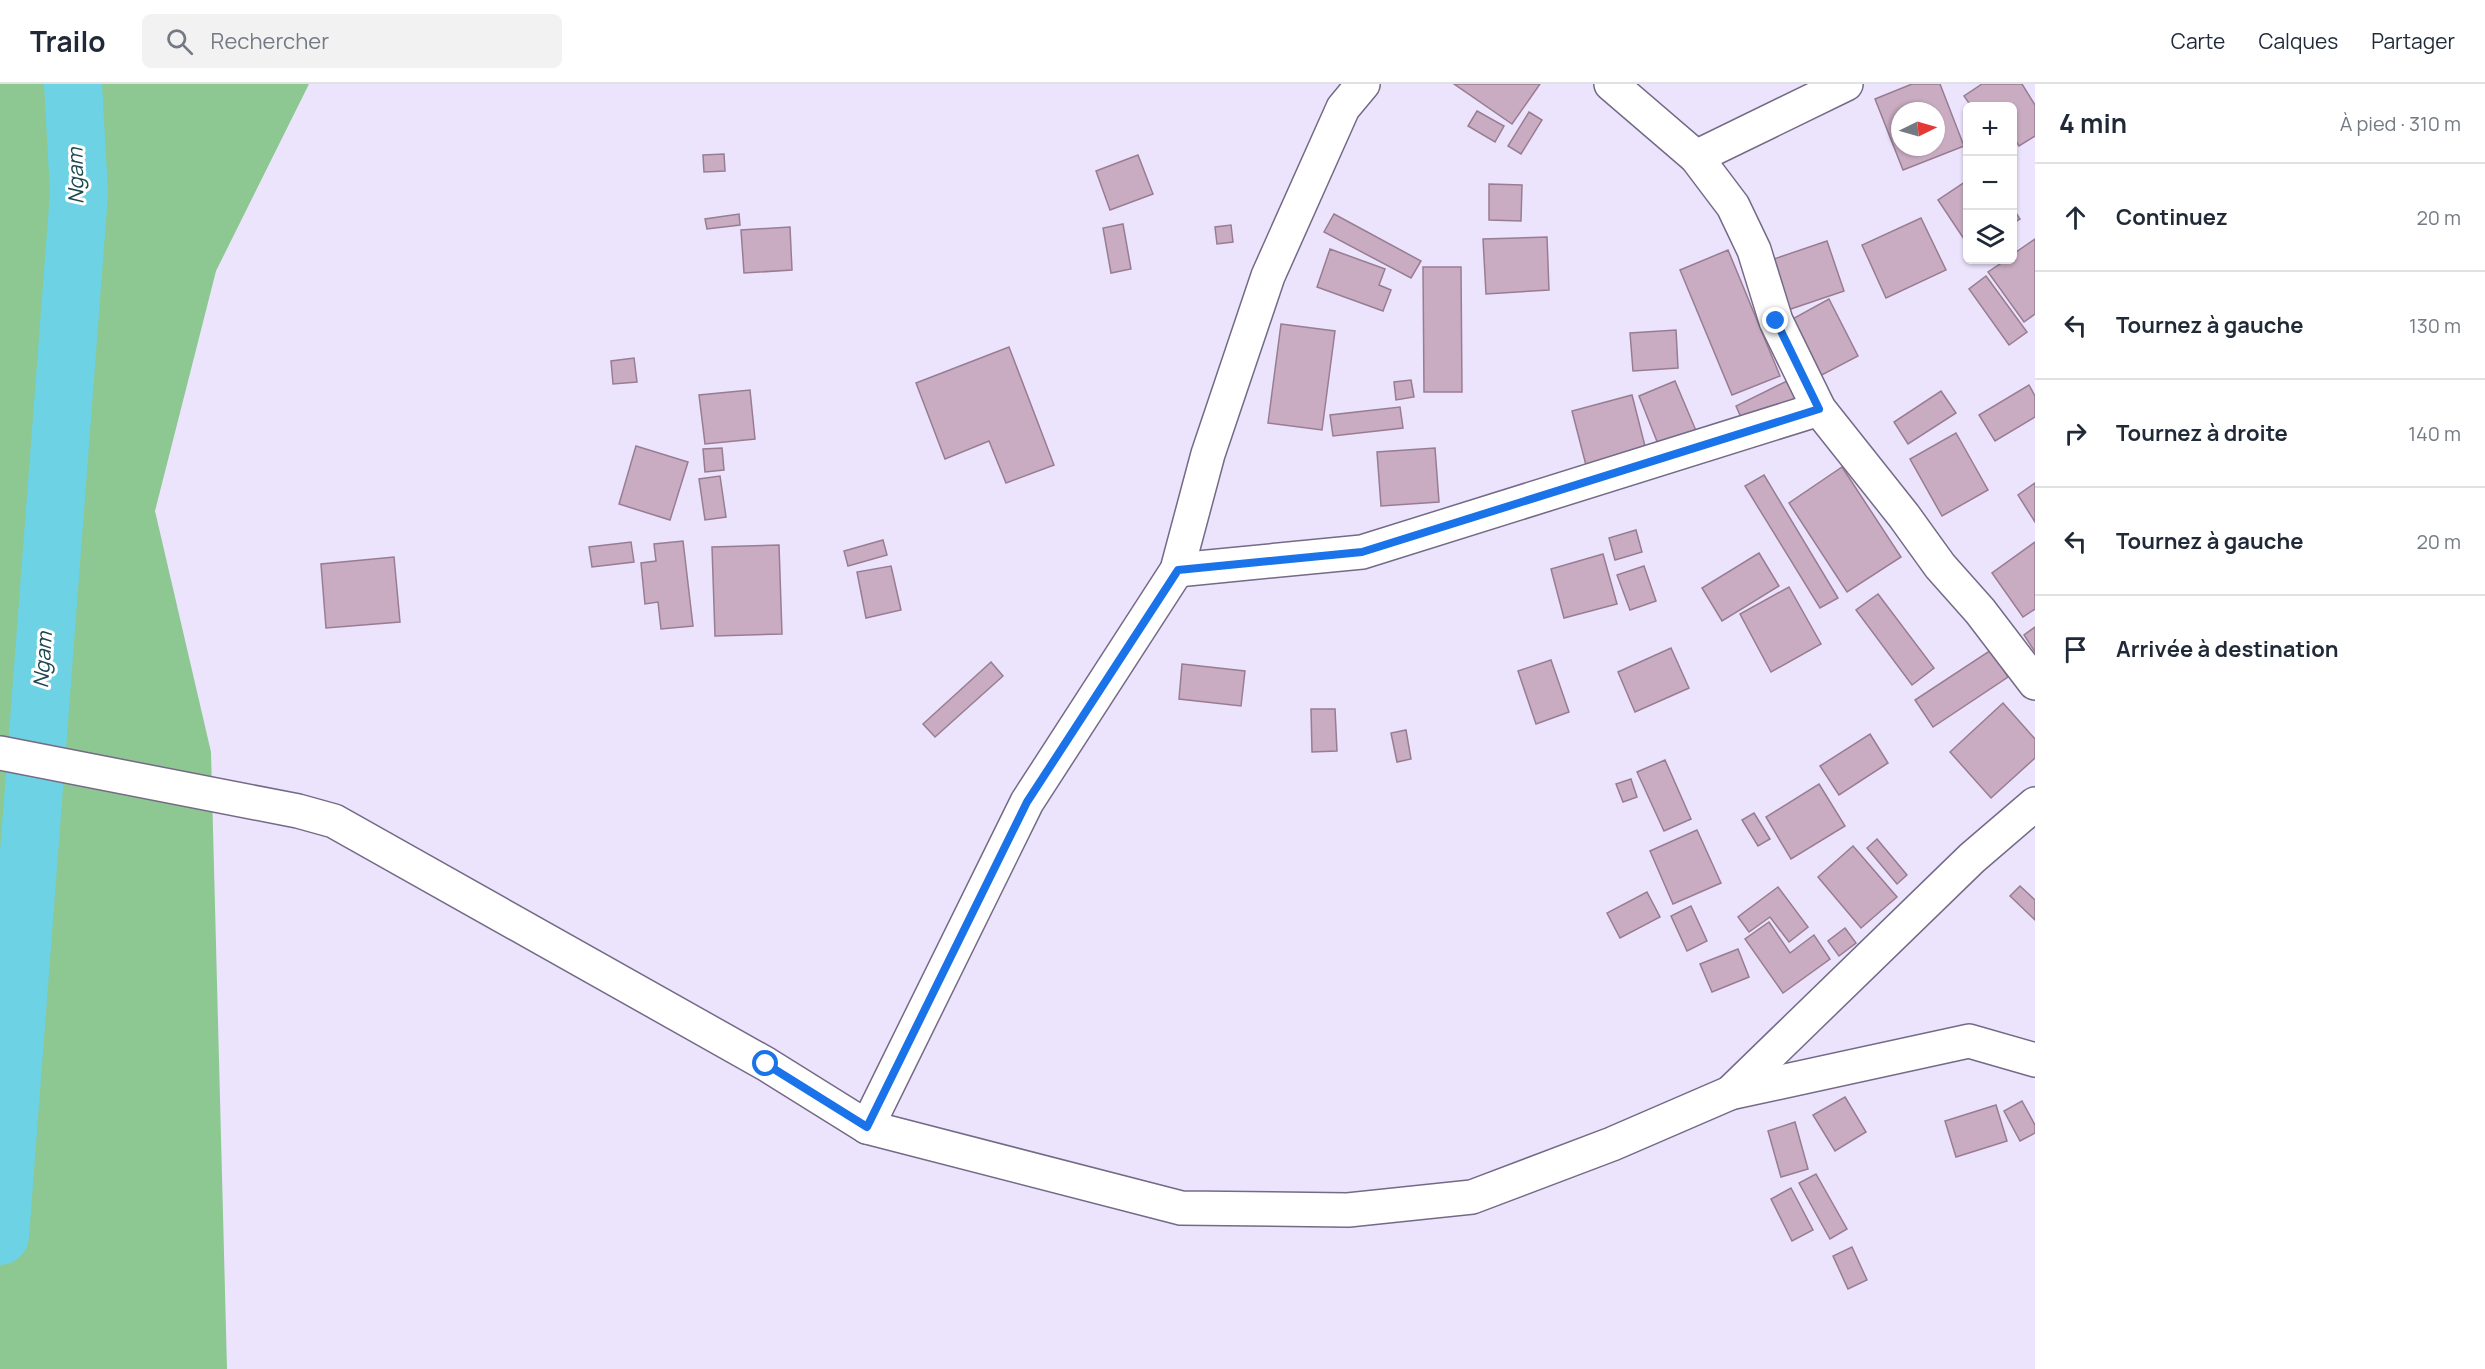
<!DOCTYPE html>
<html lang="fr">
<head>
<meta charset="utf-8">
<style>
	body { margin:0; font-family:Manrope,sans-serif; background:#f2f2f3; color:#1f2937 }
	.controls { position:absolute; right:18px; top:18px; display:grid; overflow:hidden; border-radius:9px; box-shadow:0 2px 4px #0004 }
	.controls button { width:54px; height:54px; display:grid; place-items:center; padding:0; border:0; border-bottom:2px solid #e0e1e3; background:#fff; color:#1f2937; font:30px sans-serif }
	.compass { position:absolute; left:1891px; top:18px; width:54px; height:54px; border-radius:50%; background:#fff; box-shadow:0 2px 4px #0004; rotate:85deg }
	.stop { position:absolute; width:18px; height:18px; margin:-14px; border:4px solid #1a73e8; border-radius:50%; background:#fff }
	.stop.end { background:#1a73e8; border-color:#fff; box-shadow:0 2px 6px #0008 }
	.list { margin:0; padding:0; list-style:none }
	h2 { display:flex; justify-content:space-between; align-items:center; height:78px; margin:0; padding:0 24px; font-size:26px }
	h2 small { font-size:20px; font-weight:400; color:#747a83 }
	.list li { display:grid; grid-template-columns:39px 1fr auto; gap:18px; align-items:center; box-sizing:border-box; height:108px; padding:0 24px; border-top:2px solid #e0e1e3 }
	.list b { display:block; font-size:22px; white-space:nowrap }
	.list em { font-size:20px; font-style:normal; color:#747a83 }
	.icon { flex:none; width:33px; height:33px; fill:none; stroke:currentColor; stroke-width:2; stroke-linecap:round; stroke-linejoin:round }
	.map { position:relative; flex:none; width:2035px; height:1285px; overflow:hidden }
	header { display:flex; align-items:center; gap:36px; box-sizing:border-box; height:84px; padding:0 30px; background:#fff; border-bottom:2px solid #e0e1e3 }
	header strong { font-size:28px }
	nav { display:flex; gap:33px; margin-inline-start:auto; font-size:21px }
	.search { width:420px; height:54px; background:#f2f2f3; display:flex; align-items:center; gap:15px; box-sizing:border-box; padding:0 21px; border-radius:9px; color:#747a83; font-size:22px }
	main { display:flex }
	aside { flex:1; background:#fff }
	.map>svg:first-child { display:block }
	.forest { fill:#8dc791 }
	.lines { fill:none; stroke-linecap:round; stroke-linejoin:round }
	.river { stroke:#6dd2e4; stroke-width:58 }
	.building { fill:#c9acc2; stroke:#987d92; stroke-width:1.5; fill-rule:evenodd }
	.minor-casing { stroke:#746a86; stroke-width:36 }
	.minor { stroke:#fff; stroke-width:33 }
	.route { stroke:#1a73e8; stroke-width:8 }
	.labels { text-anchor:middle; stroke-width:6; stroke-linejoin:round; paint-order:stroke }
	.water-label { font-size:21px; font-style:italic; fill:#1b4850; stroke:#fff }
</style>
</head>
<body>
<header>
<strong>Trailo</strong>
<div class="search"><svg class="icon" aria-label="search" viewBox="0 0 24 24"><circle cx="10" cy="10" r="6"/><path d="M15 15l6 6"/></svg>Rechercher</div>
<nav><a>Carte</a><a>Calques</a><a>Partager</a></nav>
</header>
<main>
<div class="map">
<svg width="2035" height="1285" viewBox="0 0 2035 1285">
	<rect width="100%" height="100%" fill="#ece3fd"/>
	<path class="forest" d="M 0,0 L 309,0 L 216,187 L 155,427 L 211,668 L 227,1285 L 0,1285 Z"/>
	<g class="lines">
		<path class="river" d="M 0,1152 L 79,109 L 73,0"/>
	</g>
	<g class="building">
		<path d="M 1454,0 L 1540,0 L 1512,40 Z"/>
		<path d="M 1912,0 L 1940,0 L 1964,62 L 1903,86 L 1875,15 ZM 1900,27 L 1936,27 L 1936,63 L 1900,63 Z"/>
		<path d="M 1982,0 L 2022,0 L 2035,21 L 2035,52 L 2019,62 L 2012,51 L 2012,22 L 1971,22 L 1964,12 Z"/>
		<path d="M 1477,27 L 1504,42 L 1495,58 L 1468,42 Z"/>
		<path d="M 1529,28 L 1542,36 L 1521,70 L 1508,62 Z"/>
		<path d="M 724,70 L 725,87 L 704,88 L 703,71 Z"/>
		<path d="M 1138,71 L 1153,110 L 1110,126 L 1096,87 Z"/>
		<path d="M 1968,96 L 1968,161 L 1938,116 Z"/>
		<path d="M 1489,100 L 1522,101 L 1521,137 L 1489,136 Z"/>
		<path d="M 2012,123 L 2020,135 L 2012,140 Z"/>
		<path d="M 739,130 L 740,141 L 707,145 L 705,135 Z"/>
		<path d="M 1334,130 L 1421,177 L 1411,194 L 1324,148 Z"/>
		<path d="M 1921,134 L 1946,186 L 1886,214 L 1862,161 Z"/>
		<path d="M 1123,140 L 1131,185 L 1111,189 L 1103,144 Z"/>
		<path d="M 1231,141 L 1233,158 L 1217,160 L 1215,143 Z"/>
		<path d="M 790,143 L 792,186 L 744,189 L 741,146 Z"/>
		<path d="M 1547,153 L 1549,206 L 1486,210 L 1483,155 Z"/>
		<path d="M 2035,155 L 2035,230 L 2024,238 L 1988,188 L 2006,176 L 2012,176 L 2012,171 Z"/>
		<path d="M 1827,157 L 1844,207 L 1782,228 L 1765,178 Z"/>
		<path d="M 1330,165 L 1385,185 L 1379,201 L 1391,206 L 1383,227 L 1317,203 Z"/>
		<path d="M 1728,166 L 1780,292 L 1732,311 L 1680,186 Z"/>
		<path d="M 1423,183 L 1461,183 L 1462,308 L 1424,308 Z"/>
		<path d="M 1986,192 L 2027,248 L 2009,261 L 1969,205 Z"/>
		<path d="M 1829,215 L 1858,272 L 1816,294 L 1787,238 Z"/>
		<path d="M 1281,240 L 1335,247 L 1322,346 L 1268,339 Z"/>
		<path d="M 1676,246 L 1678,284 L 1633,287 L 1630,249 Z"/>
		<path d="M 1009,263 L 1054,381 L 1006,399 L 989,357 L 945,375 L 916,299 Z"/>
		<path d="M 634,274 L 637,298 L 613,300 L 611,277 Z"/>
		<path d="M 1411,296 L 1414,313 L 1396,316 L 1394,298 Z"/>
		<path d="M 1675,297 L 1697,349 L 1660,365 L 1639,312 Z"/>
		<path d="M 1787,297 L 1796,316 L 1744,340 L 1736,322 Z"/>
		<path d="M 2029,301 L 2035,312 L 2035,333 L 1995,357 L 1979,331 Z"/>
		<path d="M 750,306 L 755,355 L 705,360 L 699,311 Z"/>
		<path d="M 1941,307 L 1956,329 L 1908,360 L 1894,338 Z"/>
		<path d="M 1632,311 L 1647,370 L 1587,385 L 1572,327 Z"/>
		<path d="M 1400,323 L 1403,344 L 1333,352 L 1330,331 Z"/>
		<path d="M 1956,349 L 1988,406 L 1942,432 L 1910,375 Z"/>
		<path d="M 636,362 L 688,378 L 670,436 L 619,420 Z"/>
		<path d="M 722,364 L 724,386 L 705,388 L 703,365 Z"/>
		<path d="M 1435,364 L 1439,418 L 1381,422 L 1377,368 Z"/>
		<path d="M 1842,383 L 1901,473 L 1847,508 L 1789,419 Z"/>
		<path d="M 1764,391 L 1838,514 L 1820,524 L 1745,402 Z"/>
		<path d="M 720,392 L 726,433 L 705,436 L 699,395 Z"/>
		<path d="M 2035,399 L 2035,438 L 2018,411 Z"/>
		<path d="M 1636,446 L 1642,468 L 1615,476 L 1609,454 Z"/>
		<path d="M 883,456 L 887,471 L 848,482 L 844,467 Z"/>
		<path d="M 683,457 L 693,542 L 661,545 L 658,518 L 645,520 L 641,479 L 656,477 L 654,460 Z"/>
		<path d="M 631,458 L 634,478 L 592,483 L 589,463 Z"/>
		<path d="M 2035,458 L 2035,525 L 2023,533 L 1992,489 Z"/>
		<path d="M 779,461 L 782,550 L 715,552 L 712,463 Z"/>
		<path d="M 1759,469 L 1779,502 L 1722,537 L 1702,504 Z"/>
		<path d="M 1603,470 L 1617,520 L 1564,534 L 1551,485 Z"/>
		<path d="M 394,473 L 400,538 L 326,544 L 321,480 Z"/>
		<path d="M 891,482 L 901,526 L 866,534 L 857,488 Z"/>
		<path d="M 1644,482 L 1656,517 L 1630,526 L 1617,491 Z"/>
		<path d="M 1789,503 L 1821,560 L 1771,588 L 1740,530 Z"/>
		<path d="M 1878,510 L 1934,584 L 1912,601 L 1856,526 Z"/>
		<path d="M 2035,543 L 2035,568 L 2024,551 Z"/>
		<path d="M 1671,564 L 1689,604 L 1635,628 L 1618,588 Z"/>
		<path d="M 1991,566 L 2008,593 L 1933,643 L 1915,616 Z"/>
		<path d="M 1551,576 L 1569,628 L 1536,640 L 1518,587 Z"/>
		<path d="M 991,578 L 1003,592 L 935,653 L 923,640 Z"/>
		<path d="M 1182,580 L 1245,587 L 1241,622 L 1179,615 Z"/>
		<path d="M 2003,619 L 2035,655 L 2035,674 L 1991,714 L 1950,668 Z"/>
		<path d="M 1311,625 L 1335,625 L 1337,667 L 1312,668 Z"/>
		<path d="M 1406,646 L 1411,675 L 1397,678 L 1391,649 Z"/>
		<path d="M 1870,650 L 1888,679 L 1839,711 L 1820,682 Z"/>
		<path d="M 1665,676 L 1691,735 L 1664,747 L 1637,688 Z"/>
		<path d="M 1631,695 L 1637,713 L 1623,718 L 1616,700 Z"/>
		<path d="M 1819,700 L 1845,742 L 1791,775 L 1766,733 Z"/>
		<path d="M 1754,729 L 1770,755 L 1758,762 L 1742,736 Z"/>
		<path d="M 1697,746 L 1721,799 L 1673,820 L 1650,767 Z"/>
		<path d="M 1877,755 L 1907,791 L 1897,800 L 1867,764 Z"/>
		<path d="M 1853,762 L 1897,813 L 1861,844 L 1818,793 Z"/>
		<path d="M 2020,802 L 2035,816 L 2035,836 L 2010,812 Z"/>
		<path d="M 1778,803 L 1808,843 L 1789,858 L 1770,833 L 1749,848 L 1738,833 Z"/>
		<path d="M 1647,808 L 1660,833 L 1620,854 L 1607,829 Z"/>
		<path d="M 1691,822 L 1707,857 L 1687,867 L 1671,832 Z"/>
		<path d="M 1769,838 L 1790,869 L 1814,851 L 1830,875 L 1783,909 L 1745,855 Z"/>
		<path d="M 1845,844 L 1856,859 L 1839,872 L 1828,857 Z"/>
		<path d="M 1738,865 L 1749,893 L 1712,908 L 1700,880 Z"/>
		<path d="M 1845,1013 L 1866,1048 L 1835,1067 L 1813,1031 Z"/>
		<path d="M 2022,1017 L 2035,1041 L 2035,1049 L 2020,1057 L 2004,1027 Z"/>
		<path d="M 1996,1021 L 2007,1057 L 1956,1073 L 1945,1037 Z"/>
		<path d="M 1795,1038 L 1808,1085 L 1781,1093 L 1768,1047 Z"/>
		<path d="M 1816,1090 L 1847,1145 L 1830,1155 L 1799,1099 Z"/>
		<path d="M 1791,1104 L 1813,1146 L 1792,1157 L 1771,1115 Z"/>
		<path d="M 1852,1163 L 1867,1196 L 1848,1205 L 1833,1172 Z"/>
	</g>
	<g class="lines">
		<g class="minor-casing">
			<g id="minor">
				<path d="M 1611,0 L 1696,73 L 1733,122 L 1754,166 L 1776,237 L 1819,325 L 1904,432 L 1940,482 L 1980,527 L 2035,599"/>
				<path d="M 1696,73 L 1846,0"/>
				<path d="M 1177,486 L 1362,468 L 1819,325"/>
				<path d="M 0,669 L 298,727 L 334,737 L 766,980 L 867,1043 L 1181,1124 L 1348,1126 L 1472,1113 L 1612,1060 L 1730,1009 L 1969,957 L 2035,976"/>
				<path d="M 1730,1009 L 1972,774 L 2035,720"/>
				<path d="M 867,1043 L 1027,718 L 1177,486 L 1208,370 L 1268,192 L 1343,24 L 1363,0"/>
			</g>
		</g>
		<use href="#minor" class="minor"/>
	</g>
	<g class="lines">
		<path class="route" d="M 766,980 L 867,1043 L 1027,718 L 1178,486 L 1362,468 L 1819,325 L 1776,237"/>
	</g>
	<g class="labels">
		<g class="water-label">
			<text transform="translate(76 92) rotate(-91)" y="7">Ngam</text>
			<text transform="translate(43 576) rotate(-86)" y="7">Ngam</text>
		</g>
	</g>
</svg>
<div class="controls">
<button>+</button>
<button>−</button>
<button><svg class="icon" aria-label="layers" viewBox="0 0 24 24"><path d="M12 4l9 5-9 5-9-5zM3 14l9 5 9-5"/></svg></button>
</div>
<svg class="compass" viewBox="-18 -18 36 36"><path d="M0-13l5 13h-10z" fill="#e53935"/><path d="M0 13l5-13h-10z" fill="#747a83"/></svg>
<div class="stop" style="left:766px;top:980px"></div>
<div class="stop end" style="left:1776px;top:237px"></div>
</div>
<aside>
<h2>4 min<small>À pied · 310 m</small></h2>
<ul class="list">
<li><svg class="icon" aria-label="ahead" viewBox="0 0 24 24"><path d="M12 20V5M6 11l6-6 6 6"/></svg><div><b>Continuez</b></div><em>20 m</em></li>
<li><svg class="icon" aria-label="left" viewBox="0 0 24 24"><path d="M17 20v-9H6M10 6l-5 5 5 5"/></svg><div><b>Tournez à gauche</b></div><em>130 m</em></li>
<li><svg class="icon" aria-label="right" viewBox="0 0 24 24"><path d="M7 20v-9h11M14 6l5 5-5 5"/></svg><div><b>Tournez à droite</b></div><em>140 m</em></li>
<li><svg class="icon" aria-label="left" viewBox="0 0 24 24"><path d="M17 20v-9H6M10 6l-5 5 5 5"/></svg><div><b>Tournez à gauche</b></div><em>20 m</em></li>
<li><svg class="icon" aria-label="arrive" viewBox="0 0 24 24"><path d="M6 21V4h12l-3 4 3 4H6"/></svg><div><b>Arrivée à destination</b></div></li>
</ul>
</aside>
</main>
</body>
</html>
